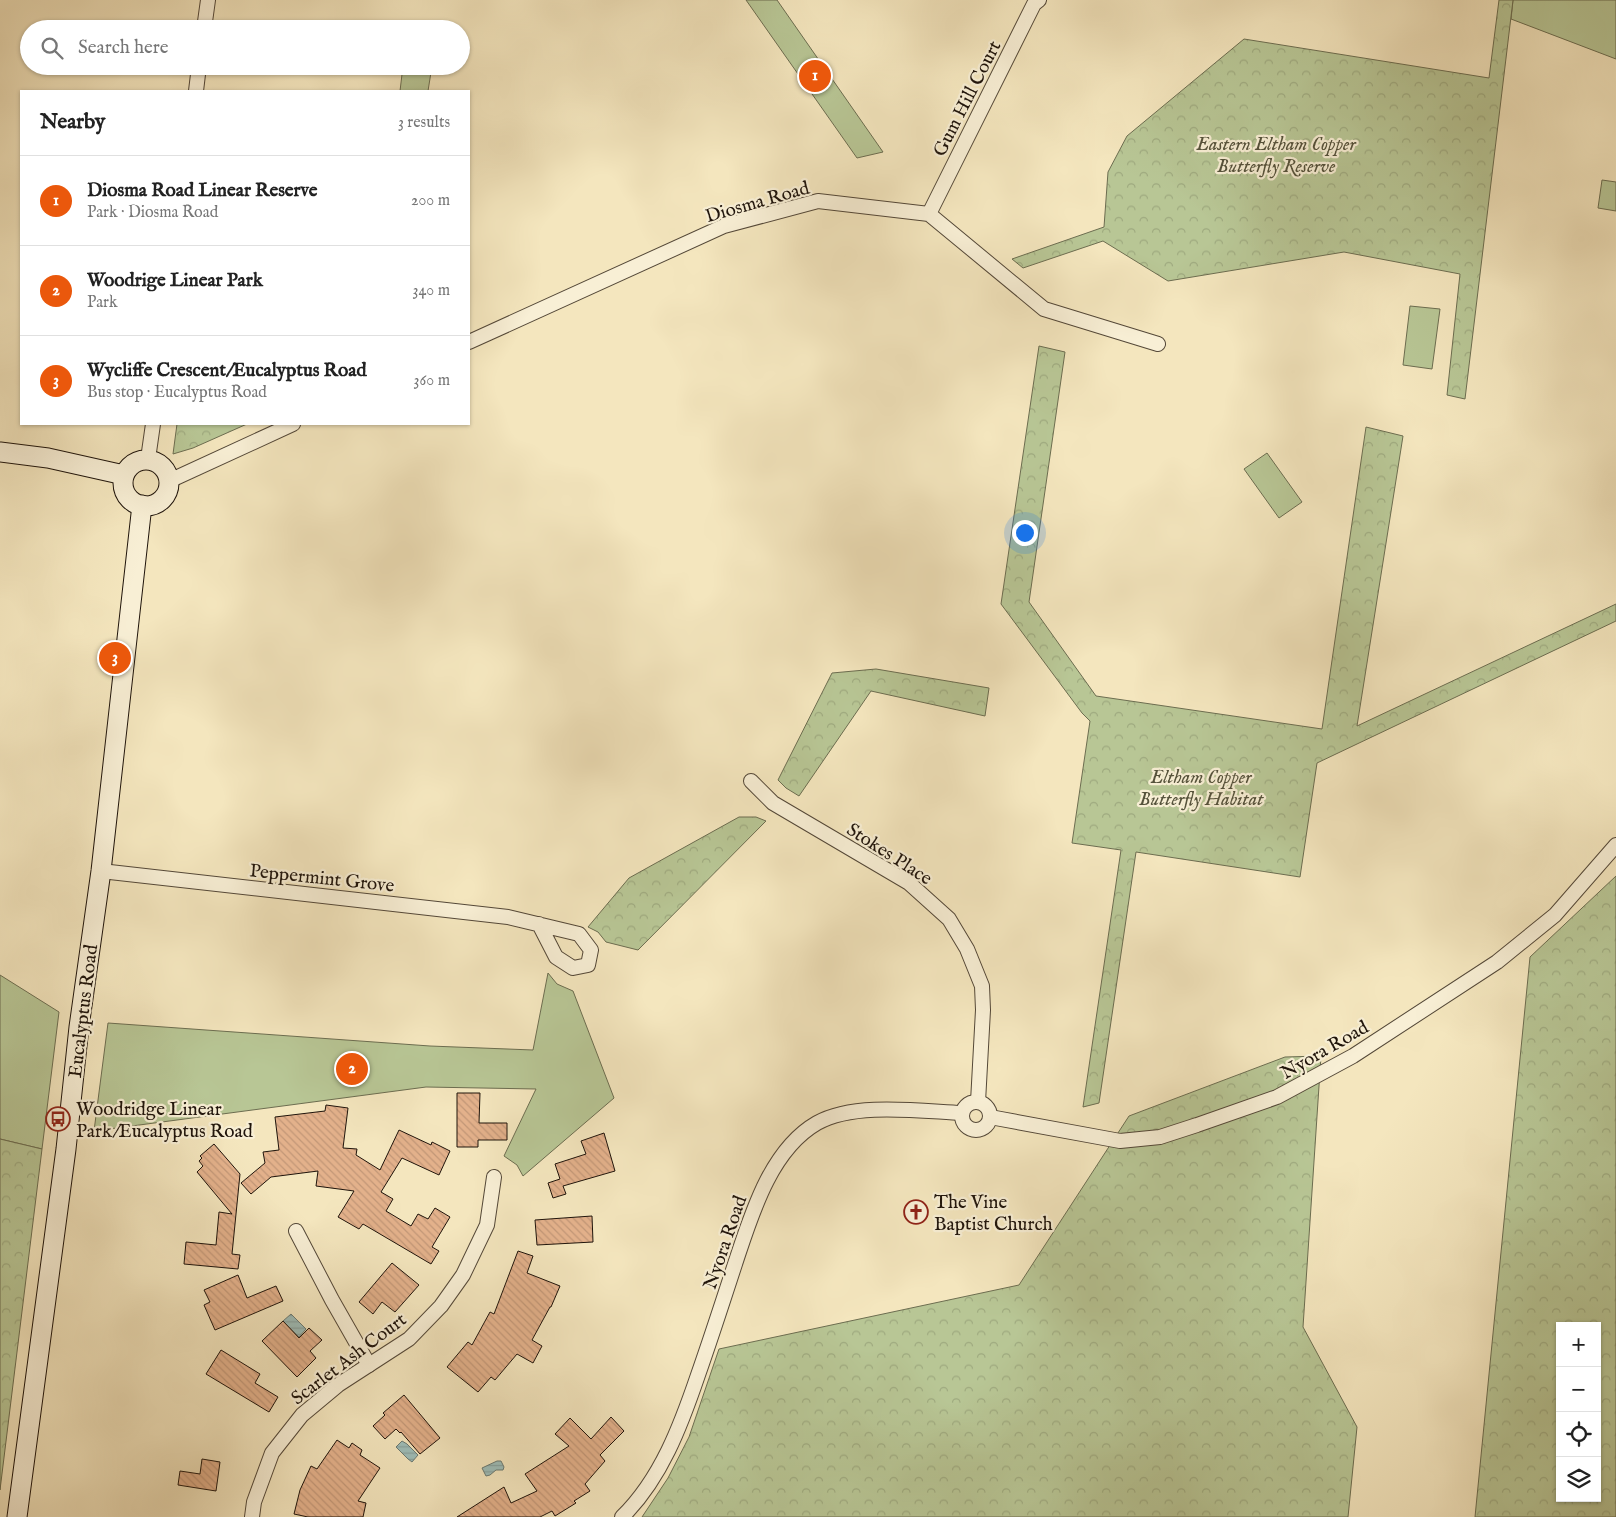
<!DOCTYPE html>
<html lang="en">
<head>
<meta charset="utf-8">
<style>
	body { margin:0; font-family:"IM FELL English",serif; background:#f6f6f6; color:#222 }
	.controls { position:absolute; right:15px; bottom:15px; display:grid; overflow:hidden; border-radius:0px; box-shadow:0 1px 4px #0004 }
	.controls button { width:45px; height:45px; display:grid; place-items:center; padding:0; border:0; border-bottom:1px solid #e0e0e0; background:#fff; color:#222; font:25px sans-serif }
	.you { position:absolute; left:1024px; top:532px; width:18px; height:18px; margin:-12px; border:4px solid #fff; border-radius:50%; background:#1a73e8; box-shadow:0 0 0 8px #1a73e833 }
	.badge { display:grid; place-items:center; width:32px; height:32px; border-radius:50%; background:#ea580c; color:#fff; font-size:16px; font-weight:700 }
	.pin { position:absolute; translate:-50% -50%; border:2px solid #fff; box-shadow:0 1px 5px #0006 }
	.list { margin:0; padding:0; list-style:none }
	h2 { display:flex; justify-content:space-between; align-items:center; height:65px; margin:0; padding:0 20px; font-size:21px }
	h2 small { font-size:16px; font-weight:400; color:#767676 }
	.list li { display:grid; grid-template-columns:32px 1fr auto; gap:15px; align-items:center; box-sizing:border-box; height:90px; padding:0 20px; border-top:1px solid #e0e0e0 }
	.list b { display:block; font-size:19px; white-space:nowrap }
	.list p { margin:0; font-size:16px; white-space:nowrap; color:#767676 }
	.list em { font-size:16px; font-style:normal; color:#767676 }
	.icon { flex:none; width:28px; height:28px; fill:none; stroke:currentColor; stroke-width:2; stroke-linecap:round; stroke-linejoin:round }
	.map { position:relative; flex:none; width:1616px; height:1517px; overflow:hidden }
	.search { position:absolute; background:#fff; box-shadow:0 1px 4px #0004; left:20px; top:20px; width:450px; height:55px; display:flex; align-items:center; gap:12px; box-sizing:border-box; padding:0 18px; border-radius:28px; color:#767676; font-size:19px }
	.panel { position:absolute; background:#fff; box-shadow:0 1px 4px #0004; left:20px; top:90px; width:450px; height:335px; border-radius:0px }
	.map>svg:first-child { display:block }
	.green { fill:#b8c695; stroke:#6c6d50 }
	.forest { fill:url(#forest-crowns); stroke:#6c6d50; fill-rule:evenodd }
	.water { fill:url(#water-rules); stroke:#6b7a73 }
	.building { fill:url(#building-back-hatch); stroke:#1f140b }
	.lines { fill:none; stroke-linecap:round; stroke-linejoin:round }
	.street-casing { stroke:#544838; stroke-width:16 }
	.secondary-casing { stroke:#1f140b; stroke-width:21 }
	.street { stroke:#f8efd5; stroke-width:14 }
	.secondary { stroke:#f8efd5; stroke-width:19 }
	.labels { text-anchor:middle; stroke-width:4.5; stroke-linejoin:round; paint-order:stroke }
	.street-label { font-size:19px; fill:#1f140b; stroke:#f8efd5 }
	.park-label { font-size:19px; font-style:italic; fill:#55523b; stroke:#f8efd5 }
	.poi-label { font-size:19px; fill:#1f140b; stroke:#f8efd5; text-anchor:start }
</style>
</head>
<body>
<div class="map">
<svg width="1616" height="1517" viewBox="0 0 1616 1517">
	<defs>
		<pattern id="forest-crowns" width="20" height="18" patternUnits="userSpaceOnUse" patternTransform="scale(1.25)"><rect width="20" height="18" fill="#b8c695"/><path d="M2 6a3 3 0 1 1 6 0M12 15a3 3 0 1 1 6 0" fill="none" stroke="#9ea97f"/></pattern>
		<pattern id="water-rules" width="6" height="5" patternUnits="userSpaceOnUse" patternTransform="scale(1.25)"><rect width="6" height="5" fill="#9ebeb9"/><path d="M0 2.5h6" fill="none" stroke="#88a29e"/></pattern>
		<pattern id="building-back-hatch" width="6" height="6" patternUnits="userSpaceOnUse" patternTransform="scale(1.25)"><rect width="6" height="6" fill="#e3b18b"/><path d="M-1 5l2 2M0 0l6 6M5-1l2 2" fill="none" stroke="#c29777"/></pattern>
	</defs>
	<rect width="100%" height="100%" fill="#f4e6be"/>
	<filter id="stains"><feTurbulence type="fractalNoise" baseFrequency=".004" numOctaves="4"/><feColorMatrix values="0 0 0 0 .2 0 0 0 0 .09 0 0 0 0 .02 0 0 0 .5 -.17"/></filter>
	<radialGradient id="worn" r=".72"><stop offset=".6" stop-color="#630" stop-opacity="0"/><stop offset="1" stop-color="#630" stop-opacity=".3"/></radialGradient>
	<g class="green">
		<path d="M 746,0 L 777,0 L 883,152 L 857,158 Z"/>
		<path d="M 1513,0 L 1616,0 L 1616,59 L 1511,19 Z"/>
		<path d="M 403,66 L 432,66 L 428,91 L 400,91 Z"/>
		<path d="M 1602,180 L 1616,182 L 1616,211 L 1598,208 Z"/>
		<path d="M 1410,306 L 1440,309 L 1432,369 L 1403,365 Z"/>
		<path d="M 1267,453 L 1302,502 L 1279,518 L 1244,469 Z"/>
		<path d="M 548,973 L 557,984 L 573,991 L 614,1098 L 523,1176 L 517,1165 L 504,1156 L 536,1089 L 426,1087 L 94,1131 L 108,1023 L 430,1046 L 533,1050 Z"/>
		<path d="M 0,975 L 59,1012 L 42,1149 L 0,1139 Z"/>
	</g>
	<g class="forest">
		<path d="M 1499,0 L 1513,0 L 1465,399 L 1447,395 L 1460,274 L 1344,252 L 1168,281 L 1103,241 L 1023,268 L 1012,259 L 1104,227 L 1108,172 L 1127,136 L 1244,39 L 1489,78 Z"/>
		<path d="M 1039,346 L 1065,352 L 1029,602 L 1096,696 L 1322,729 L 1366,427 L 1403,436 L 1357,726 L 1616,604 L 1616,621 L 1317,763 L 1300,877 L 1136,852 L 1099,1103 L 1083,1107 L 1121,850 L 1072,843 L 1090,721 L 1082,713 L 1001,604 Z"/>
		<path d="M 177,424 L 247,424 L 193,448 L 173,454 Z"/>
		<path d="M 876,669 L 989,688 L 985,716 L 871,691 L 799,796 L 786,788 L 778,780 L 832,673 Z"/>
		<path d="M 739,817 L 756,817 L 766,821 L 638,950 L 606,942 L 598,932 L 588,927 L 629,878 Z"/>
		<path d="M 1616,876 L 1616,1517 L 1475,1517 L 1530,957 ZM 1560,1326 L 1597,1326 L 1597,1498 L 1560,1498 Z"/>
		<path d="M 1321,1056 L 1303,1327 L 1357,1427 L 1348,1517 L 642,1517 L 668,1478 L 689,1437 L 719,1349 L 1019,1285 L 1129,1116 L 1285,1057 Z"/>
		<path d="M 0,1139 L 42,1149 L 0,1490 Z"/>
	</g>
	<g class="water">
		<path d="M 291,1314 L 306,1329 L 299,1337 L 283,1321 Z"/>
		<path d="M 402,1441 L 407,1444 L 418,1455 L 412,1462 L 408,1459 L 396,1447 Z"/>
		<path d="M 497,1461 L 501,1461 L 504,1467 L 503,1470 L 496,1470 L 490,1475 L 486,1476 L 482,1468 Z"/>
	</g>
	<g class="building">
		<path d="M 457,1093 L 480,1093 L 479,1123 L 507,1123 L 507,1140 L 478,1140 L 478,1147 L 457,1147 Z"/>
		<path d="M 326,1105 L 348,1108 L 343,1148 L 357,1149 L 356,1155 L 380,1170 L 399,1130 L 431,1145 L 432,1142 L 450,1151 L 439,1175 L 402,1158 L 381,1192 L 393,1199 L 386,1211 L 411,1226 L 418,1214 L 428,1219 L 435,1208 L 450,1217 L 432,1247 L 439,1251 L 431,1264 L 363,1224 L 359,1229 L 338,1217 L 354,1191 L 316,1186 L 318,1171 L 271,1177 L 251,1194 L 241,1183 L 265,1163 L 263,1152 L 279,1150 L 275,1117 L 325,1111 Z"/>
		<path d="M 604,1133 L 615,1171 L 563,1186 L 566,1194 L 553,1198 L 548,1183 L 560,1179 L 555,1164 L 586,1154 L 581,1141 Z"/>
		<path d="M 214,1144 L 240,1174 L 232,1254 L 240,1255 L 238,1269 L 184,1264 L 186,1242 L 216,1245 L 219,1212 L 232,1214 L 197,1172 L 203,1166 L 199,1161 L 202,1158 L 200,1156 Z"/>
		<path d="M 592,1216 L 593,1242 L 537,1245 L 535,1220 Z"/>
		<path d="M 518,1251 L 533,1256 L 527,1273 L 560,1286 L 551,1307 L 550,1307 L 532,1340 L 542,1346 L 533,1363 L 517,1354 L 495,1380 L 491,1377 L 478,1392 L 447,1367 L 468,1342 L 472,1345 L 490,1312 L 494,1314 Z"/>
		<path d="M 392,1263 L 419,1285 L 395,1312 L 382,1302 L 373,1314 L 359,1302 Z"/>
		<path d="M 238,1275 L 247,1298 L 276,1286 L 283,1301 L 215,1330 L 204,1305 L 210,1302 L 204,1290 Z"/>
		<path d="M 283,1321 L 299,1338 L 309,1328 L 322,1340 L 310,1351 L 316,1358 L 297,1377 L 262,1341 Z"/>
		<path d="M 221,1350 L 260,1374 L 255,1383 L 278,1397 L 269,1412 L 206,1374 Z"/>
		<path d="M 404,1395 L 440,1438 L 420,1454 L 401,1432 L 400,1433 L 396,1429 L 385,1439 L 373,1426 L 385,1415 L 383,1413 Z"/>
		<path d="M 611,1417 L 624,1431 L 600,1455 L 605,1461 L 585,1484 L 590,1491 L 574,1501 L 576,1503 L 555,1516 L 552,1511 L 540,1517 L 457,1517 L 504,1487 L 511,1503 L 537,1491 L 525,1474 L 569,1446 L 555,1434 L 570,1418 L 591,1439 Z"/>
		<path d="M 337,1440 L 349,1448 L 352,1443 L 362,1450 L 360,1455 L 380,1468 L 358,1501 L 366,1503 L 363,1517 L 308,1517 L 294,1514 L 300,1490 L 311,1466 L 317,1469 Z"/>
		<path d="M 202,1459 L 220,1462 L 216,1491 L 178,1485 L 180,1471 L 200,1474 Z"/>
	</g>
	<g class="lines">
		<g class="street-casing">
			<g id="street">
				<path d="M 204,29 L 208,0"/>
				<path d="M 196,91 L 199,66"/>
				<path d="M 929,214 L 1034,4 L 1039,0"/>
				<path d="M 469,342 L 724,226 L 818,201 L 929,214 L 1044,309 L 1158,344"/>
				<path d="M 148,459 L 153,424"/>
				<path d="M 169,481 L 293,424"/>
				<path d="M 751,781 L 773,803 L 909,883 L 949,919 L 967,949 L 982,986 L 983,1010 L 978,1102"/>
				<path d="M 101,871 L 508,917 L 579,934 L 591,950 L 588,965 L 573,968 L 556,957 L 539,924"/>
				<circle cx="976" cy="1116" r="14"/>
				<path d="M 990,1117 L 1120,1141 L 1160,1137 L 1197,1125 L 1277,1097 L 1353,1056 L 1497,962 L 1555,915 L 1616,845"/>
				<path d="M 296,1231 L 332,1300 L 369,1365"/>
				<path d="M 252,1517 L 254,1502 L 272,1453 L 302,1415 L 338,1385 L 409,1339 L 441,1306 L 463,1275 L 487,1225 L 494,1177"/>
				<path d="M 622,1517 C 661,1479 681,1425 698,1375 C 711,1338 723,1301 735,1264 C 751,1216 770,1150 817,1123 C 854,1102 919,1111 962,1113"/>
			</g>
		</g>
		<g class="secondary-casing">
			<g id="secondary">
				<path d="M 0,452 L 48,458 L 124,475"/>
				<circle cx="146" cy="483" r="23"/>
				<path d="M 17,1517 L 66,1149 L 79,1027 L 101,871 L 142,505"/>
			</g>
		</g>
		<use href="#street" class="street"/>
		<use href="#secondary" class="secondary"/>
	</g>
	<defs>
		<g id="bus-ring" transform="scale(1.25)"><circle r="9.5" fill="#f8efd5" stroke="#8f2418" stroke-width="1.5"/><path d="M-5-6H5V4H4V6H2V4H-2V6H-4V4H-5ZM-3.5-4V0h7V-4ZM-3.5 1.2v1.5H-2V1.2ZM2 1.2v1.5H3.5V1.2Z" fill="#8f2418"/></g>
		<g id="church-ring" transform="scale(1.25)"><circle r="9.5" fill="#f8efd5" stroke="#8f2418" stroke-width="1.5"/><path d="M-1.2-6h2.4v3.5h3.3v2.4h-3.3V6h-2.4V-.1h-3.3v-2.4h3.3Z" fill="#8f2418"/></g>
	</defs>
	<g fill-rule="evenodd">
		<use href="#bus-ring" x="58" y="1119"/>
		<use href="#church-ring" x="916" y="1212"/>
	</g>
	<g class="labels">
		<g class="street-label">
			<text transform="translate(966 98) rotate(-63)" y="7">Gum Hill Court</text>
			<text transform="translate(757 201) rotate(-16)" y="7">Diosma Road</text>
			<text transform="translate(890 853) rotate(33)" y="7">Stokes Place</text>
			<text transform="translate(322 877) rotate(6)" y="7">Peppermint Grove</text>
			<text transform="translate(82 1011) rotate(-83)" y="7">Eucalyptus Road</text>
			<text transform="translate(1324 1049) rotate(-30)" y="7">Nyora Road</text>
			<text transform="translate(724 1242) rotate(-71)" y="7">Nyora Road</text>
			<text transform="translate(348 1358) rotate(-37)" y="7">Scarlet Ash Court</text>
		</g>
		<g class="park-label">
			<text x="1276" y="150">Eastern Eltham Copper<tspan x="1276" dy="22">Butterfly Reserve</tspan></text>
			<text x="1201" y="783">Eltham Copper<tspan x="1201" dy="22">Butterfly Habitat</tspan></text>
		</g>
		<g class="poi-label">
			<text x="76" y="1115">Woodridge Linear<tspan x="76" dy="22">Park/Eucalyptus Road</tspan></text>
			<text x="934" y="1208">The Vine<tspan x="934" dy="22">Baptist Church</tspan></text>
		</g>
	</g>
	<rect width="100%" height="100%" filter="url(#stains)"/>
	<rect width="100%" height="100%" fill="url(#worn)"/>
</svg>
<div class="controls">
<button>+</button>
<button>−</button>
<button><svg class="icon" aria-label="locate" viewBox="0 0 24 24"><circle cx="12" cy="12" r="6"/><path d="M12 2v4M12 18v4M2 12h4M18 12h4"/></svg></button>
<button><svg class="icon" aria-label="layers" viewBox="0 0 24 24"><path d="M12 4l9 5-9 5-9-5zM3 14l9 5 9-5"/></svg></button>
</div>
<div class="you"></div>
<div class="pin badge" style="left:815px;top:76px">1</div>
<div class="pin badge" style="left:352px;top:1069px">2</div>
<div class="pin badge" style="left:115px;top:658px">3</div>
<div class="search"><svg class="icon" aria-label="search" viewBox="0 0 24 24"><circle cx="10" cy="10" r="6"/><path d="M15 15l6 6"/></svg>Search here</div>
<section class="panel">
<h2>Nearby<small>3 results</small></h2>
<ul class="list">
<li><span class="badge">1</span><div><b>Diosma Road Linear Reserve</b><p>Park · Diosma Road</p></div><em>200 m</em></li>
<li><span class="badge">2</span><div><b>Woodrige Linear Park</b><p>Park</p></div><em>340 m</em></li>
<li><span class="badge">3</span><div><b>Wycliffe Crescent/Eucalyptus Road</b><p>Bus stop · Eucalyptus Road</p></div><em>360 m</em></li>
</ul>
</section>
</div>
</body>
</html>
